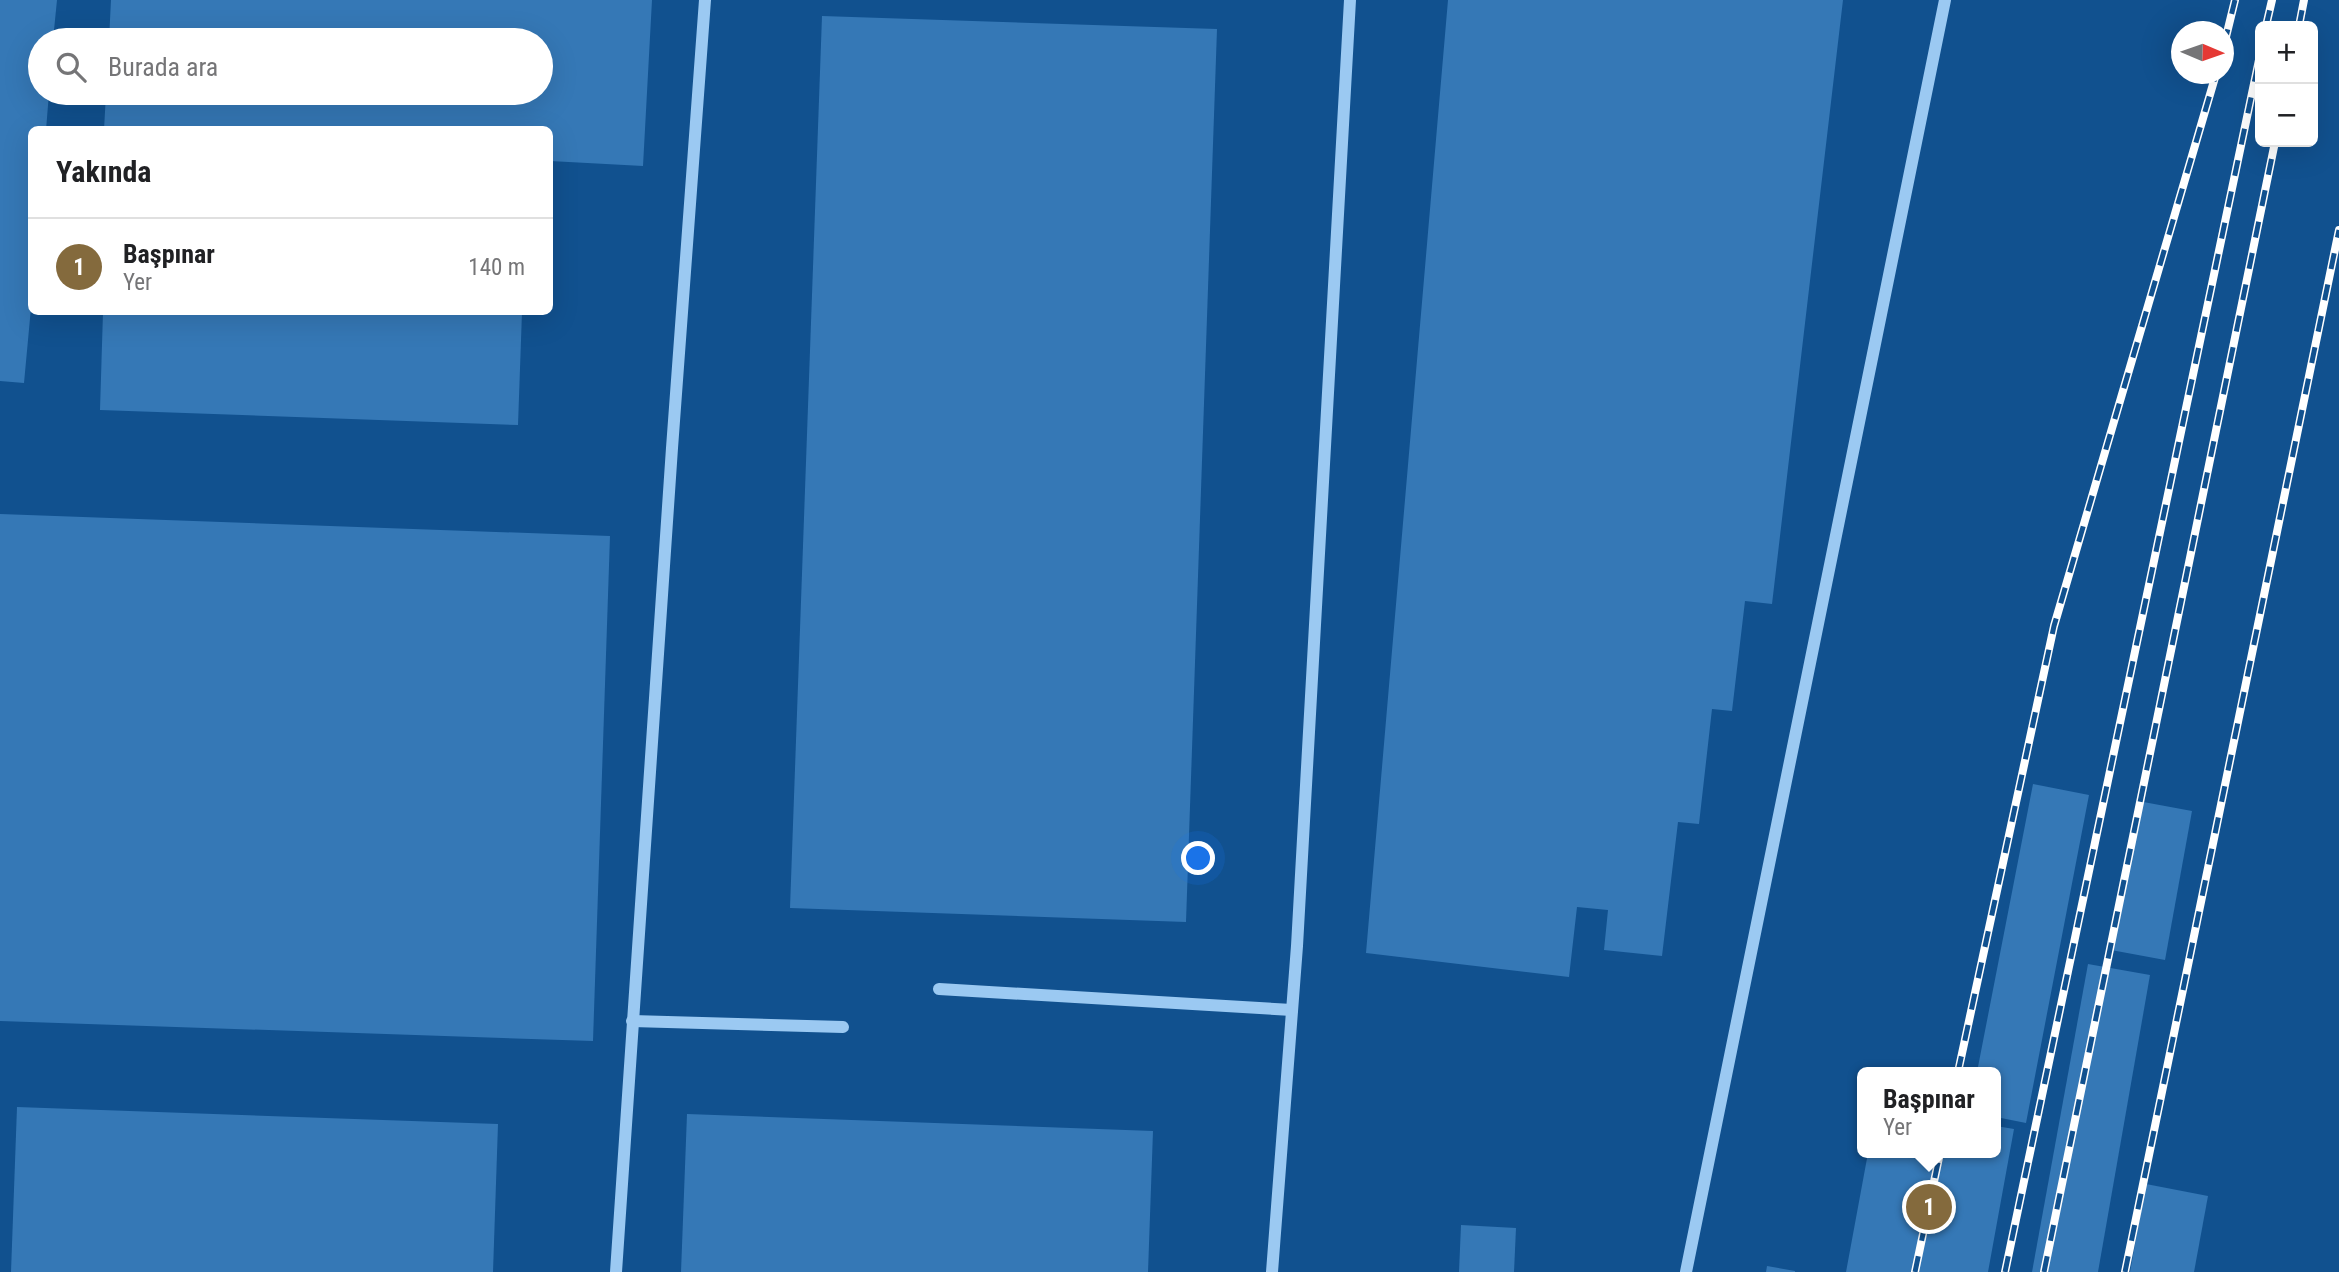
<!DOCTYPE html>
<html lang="tr">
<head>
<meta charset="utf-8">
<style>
	body { margin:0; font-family:"Roboto Condensed",sans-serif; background:#f2f2f2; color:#202124 }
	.controls { position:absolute; right:21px; top:21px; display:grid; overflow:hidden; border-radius:10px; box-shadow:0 7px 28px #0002 }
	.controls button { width:63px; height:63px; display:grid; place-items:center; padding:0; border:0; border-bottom:2px solid #e0e0e0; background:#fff; color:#202124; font:35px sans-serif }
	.compass { position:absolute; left:2171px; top:21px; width:63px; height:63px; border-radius:50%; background:#fff; box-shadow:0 7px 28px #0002; rotate:92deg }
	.you { position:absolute; left:1199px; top:859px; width:24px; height:24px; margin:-18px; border:5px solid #fff; border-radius:50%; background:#1a73e8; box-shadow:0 0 0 10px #1a73e833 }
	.badge { display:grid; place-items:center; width:46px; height:46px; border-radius:50%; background:#846a3d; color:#fff; font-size:23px; font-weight:700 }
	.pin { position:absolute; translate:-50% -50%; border:4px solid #fff; box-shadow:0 2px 7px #0006 }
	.popup { position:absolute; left:1857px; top:1067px; width:144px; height:91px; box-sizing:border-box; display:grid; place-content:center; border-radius:10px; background:#fff; filter:drop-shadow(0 2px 5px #0005); font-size:23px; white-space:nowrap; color:#757577 }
	.popup b { font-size:26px; color:#202124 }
	.popup::after { content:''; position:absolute; left:50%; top:100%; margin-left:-14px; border:14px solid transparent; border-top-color:#fff }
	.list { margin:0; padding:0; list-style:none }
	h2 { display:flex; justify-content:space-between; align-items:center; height:91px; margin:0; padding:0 28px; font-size:30px }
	h2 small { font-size:23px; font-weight:400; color:#757577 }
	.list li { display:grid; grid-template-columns:46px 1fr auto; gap:21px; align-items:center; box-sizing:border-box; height:98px; padding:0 28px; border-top:2px solid #e0e0e0 }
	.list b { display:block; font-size:26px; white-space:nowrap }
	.list p { margin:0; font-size:23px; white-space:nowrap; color:#757577 }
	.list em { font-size:23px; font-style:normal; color:#757577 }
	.icon { flex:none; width:38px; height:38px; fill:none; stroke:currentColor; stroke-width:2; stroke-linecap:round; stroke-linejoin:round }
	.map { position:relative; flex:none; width:2339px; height:1272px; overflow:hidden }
	.search { position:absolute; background:#fff; box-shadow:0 7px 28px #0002; left:28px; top:28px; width:525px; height:77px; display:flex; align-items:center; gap:18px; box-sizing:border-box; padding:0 24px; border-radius:38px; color:#757577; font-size:26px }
	.panel { position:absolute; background:#fff; box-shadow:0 7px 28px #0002; left:28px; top:126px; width:525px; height:189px; border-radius:10px }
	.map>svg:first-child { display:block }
	.building { fill:#3578b6 }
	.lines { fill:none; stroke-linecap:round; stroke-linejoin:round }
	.minor { stroke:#9bc9f2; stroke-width:12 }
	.rail-casing { stroke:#fff; stroke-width:8 }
	.rail { stroke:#11518f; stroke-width:5; stroke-dasharray:16; stroke-linecap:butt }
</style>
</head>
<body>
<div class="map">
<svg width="2339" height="1272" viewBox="0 0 2339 1272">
	<rect width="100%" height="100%" fill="#11518f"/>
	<g class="building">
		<path d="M 0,0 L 57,0 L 53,40 L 40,40 L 40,93 L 49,93 L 46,130 L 32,130 L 32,297 L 24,383 L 0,381 Z"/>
		<path d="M 111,0 L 652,0 L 643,166 L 550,161 L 550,130 L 104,130 L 106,93 L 541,93 L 541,40 L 109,40 Z"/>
		<path d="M 1448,0 L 1843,0 L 1772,604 L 1745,601 L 1732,711 L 1712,709 L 1699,824 L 1678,822 L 1662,956 L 1604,950 L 1608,910 L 1577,907 L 1569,977 L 1366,953 Z"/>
		<path d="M 822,16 L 1217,29 L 1186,922 L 790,908 Z"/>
		<path d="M 103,312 L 522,312 L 518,425 L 100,410 Z"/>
		<path d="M 0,514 L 610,536 L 593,1041 L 0,1021 Z"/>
		<path d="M 2033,784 L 2089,795 L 2026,1123 L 1996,1117 L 1996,1072 L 1977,1072 Z"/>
		<path d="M 2138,801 L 2192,811 L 2165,960 L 2111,950 Z"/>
		<path d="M 2088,964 L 2150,975 L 2098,1272 L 2032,1272 Z"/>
		<path d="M 17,1107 L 498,1124 L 493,1272 L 11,1272 Z"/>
		<path d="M 687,1114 L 1153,1131 L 1148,1272 L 681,1272 Z"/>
		<path d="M 1996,1126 L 2014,1129 L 1988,1272 L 1846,1272 L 1868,1153 L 1996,1153 Z"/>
		<path d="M 2146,1184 L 2208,1196 L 2194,1272 L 2130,1272 Z"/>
		<path d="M 1461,1225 L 1516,1228 L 1514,1272 L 1459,1272 Z"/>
		<path d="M 1767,1266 L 1795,1271 L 1795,1272 L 1766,1272 Z"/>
	</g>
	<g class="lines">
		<g class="minor">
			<path d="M 939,989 L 1292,1010"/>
			<path d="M 632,1021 L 843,1027"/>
			<path d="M 616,1272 L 672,448 L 705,0"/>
			<path d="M 1272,1272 L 1297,946 L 1350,0"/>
			<path d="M 1686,1272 L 1945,0"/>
		</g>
		<g class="rail-casing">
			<g id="rail">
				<path d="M 2266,26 L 2272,0"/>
				<path d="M 2299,26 L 2304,0"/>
				<path d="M 2224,45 L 2235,0"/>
				<path d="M 1958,1072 L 2054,626 L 2216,74"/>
				<path d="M 1915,1272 L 1940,1153"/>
				<path d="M 2005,1272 L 2260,55"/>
				<path d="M 2044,1272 L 2275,142"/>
				<path d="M 2125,1272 L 2339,230"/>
			</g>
		</g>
		<use href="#rail" class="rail"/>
	</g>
</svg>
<div class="controls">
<button>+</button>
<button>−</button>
</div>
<svg class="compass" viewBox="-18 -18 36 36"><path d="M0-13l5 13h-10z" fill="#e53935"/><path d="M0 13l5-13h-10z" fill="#757577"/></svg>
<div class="you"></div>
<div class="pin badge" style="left:1929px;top:1207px">1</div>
<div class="popup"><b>Başpınar</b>Yer</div>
<div class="search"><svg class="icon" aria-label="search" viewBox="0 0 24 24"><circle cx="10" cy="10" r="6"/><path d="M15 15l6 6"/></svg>Burada ara</div>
<section class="panel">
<h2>Yakında<small></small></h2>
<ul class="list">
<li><span class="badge">1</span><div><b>Başpınar</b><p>Yer</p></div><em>140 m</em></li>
</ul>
</section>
</div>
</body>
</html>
